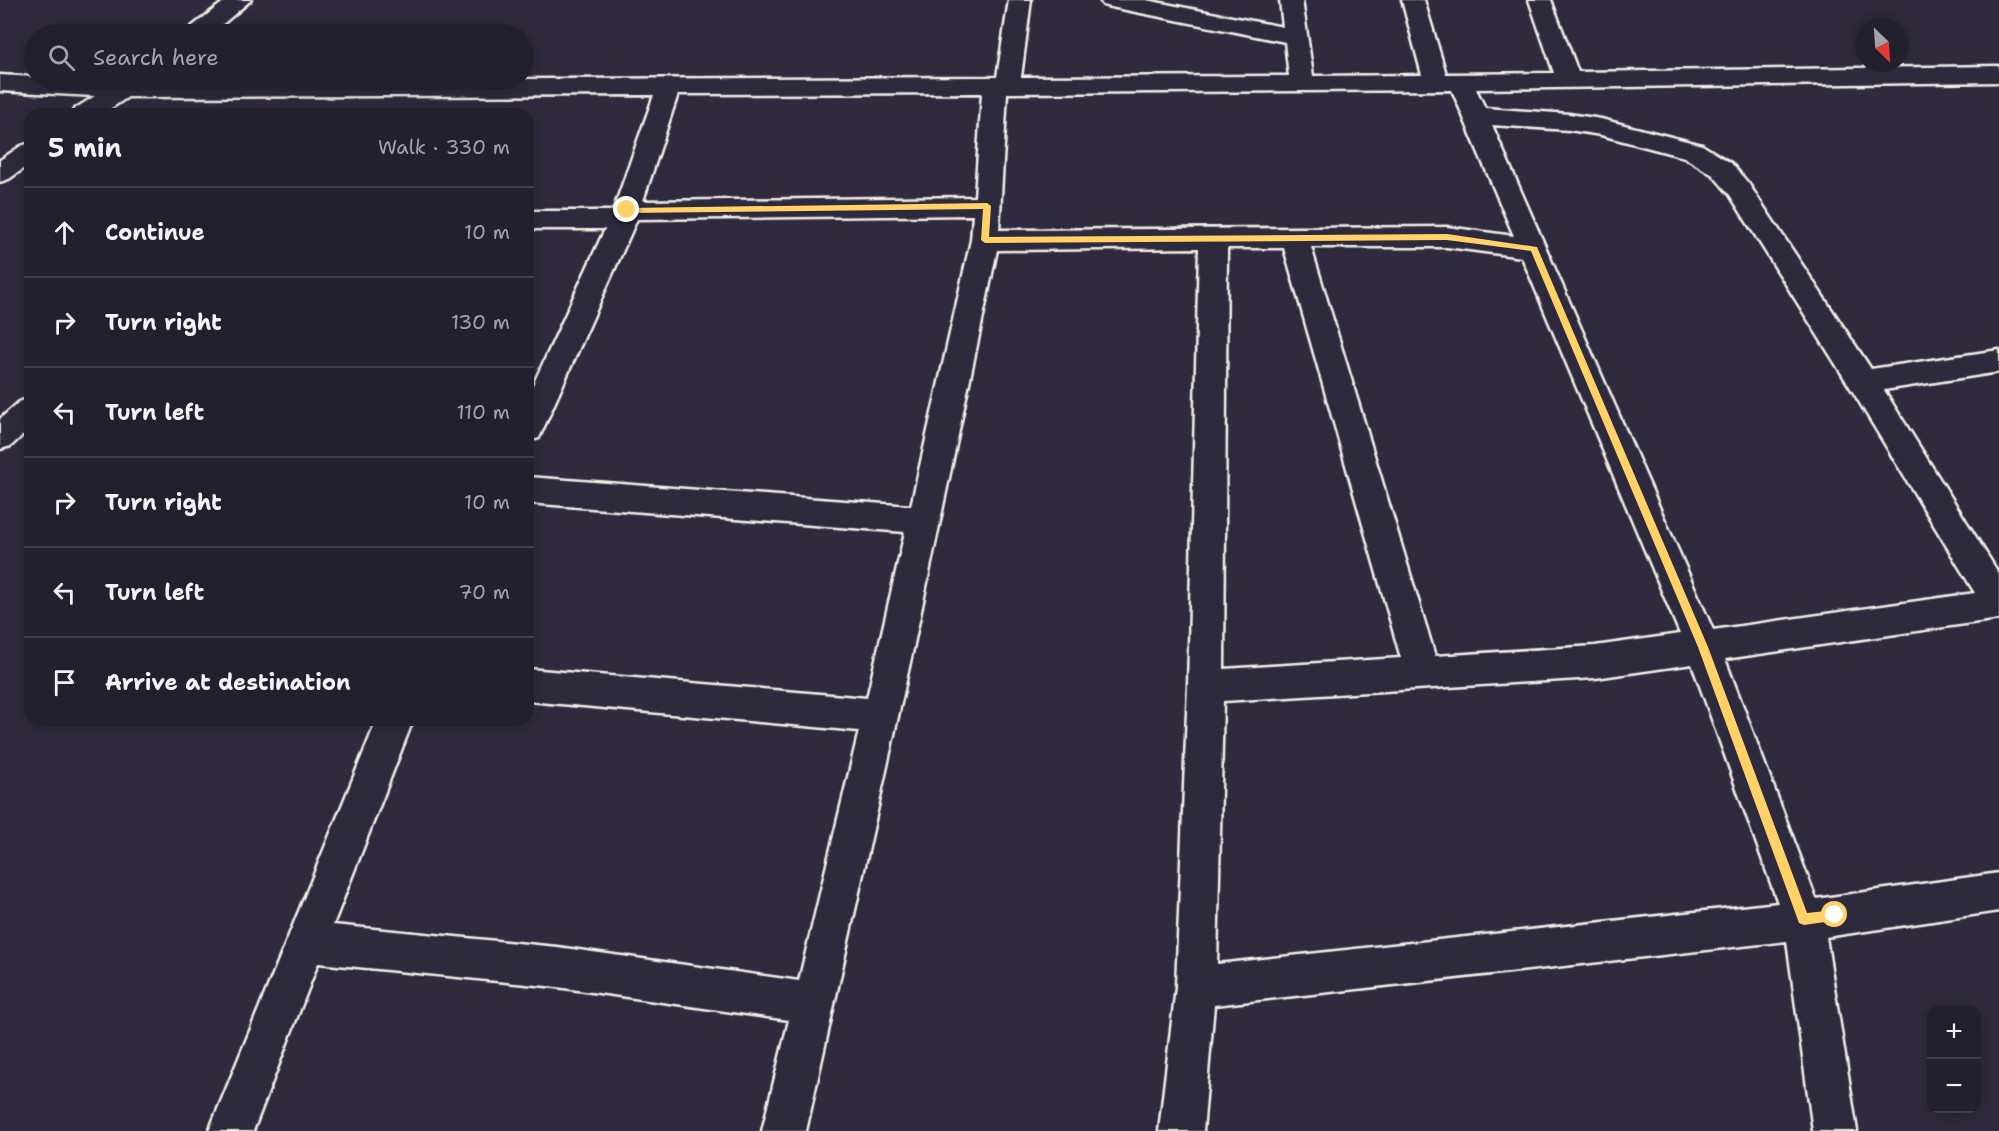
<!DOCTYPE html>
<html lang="en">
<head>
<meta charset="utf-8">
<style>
	body { margin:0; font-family:"Shantell Sans",sans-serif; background:#2f2d3a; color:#f1f3f6 }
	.controls { position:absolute; right:18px; bottom:18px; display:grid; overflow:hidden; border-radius:12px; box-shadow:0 3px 15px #0003 }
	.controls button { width:54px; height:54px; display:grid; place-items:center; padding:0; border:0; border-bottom:2px solid #403e4a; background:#23202e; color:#f1f3f6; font:30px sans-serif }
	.compass { position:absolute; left:1855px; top:18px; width:54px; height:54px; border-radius:50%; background:#23202e; box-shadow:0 3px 15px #0003; rotate:155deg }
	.stop { position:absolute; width:18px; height:18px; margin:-14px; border:4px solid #ffd166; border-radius:50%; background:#fff }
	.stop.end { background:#ffd166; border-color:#fff; box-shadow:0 2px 6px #0008 }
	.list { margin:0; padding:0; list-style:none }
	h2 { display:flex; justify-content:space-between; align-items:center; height:78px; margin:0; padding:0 24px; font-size:26px }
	h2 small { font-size:20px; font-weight:400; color:#a3a3aa }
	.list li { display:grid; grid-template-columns:39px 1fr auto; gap:18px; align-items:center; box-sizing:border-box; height:90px; padding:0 24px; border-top:2px solid #403e4a }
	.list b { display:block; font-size:22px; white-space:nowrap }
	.list em { font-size:20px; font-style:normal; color:#a3a3aa }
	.icon { flex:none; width:33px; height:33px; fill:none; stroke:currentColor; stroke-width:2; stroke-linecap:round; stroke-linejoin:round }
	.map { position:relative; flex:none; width:1999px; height:1131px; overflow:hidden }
	.search { position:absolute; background:#23202e; box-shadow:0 3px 15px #0003; left:24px; top:24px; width:510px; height:66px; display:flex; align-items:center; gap:15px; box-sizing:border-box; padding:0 21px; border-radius:33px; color:#a3a3aa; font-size:22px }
	.panel { position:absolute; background:#23202e; box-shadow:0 3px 15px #0003; left:24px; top:108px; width:510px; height:618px; border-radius:18px }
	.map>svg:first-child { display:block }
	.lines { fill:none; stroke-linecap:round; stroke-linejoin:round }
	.minor-casing { stroke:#f4f1e8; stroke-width:5 }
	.minor { fill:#2f2a3d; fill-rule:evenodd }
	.route { fill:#ffd166 }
</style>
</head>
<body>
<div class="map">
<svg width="1999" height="1131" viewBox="0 0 1999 1131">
	<rect width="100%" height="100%" fill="#2f2a3d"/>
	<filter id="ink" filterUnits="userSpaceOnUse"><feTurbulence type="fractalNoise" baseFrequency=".0167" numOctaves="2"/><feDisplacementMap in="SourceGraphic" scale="12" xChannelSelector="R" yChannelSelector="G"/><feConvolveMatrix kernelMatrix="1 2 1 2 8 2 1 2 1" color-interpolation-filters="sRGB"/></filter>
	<g filter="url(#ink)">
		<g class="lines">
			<g class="minor-casing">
				<g id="minor">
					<path d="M 226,0 L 251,0 L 211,34 L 186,34 L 189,29 Z"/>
					<path d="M 1009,0 L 1031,0 L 1021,77 L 1289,76 L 1285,42 L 1111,7 L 1103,5 L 1100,0 L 1146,0 L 1283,27 L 1280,0 L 1302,0 L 1313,76 L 1422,75 L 1402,0 L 1424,0 L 1446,74 L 1554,73 L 1529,0 L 1551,0 L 1578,72 L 1999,66 L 1999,82 L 1476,89 L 1485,108 L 1569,114 L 1601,119 L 1702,145 L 1731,163 L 1748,183 L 1871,369 L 1999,350 L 1999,372 L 1884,390 L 1999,574 L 1999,619 L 1725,659 L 1816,899 L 1999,873 L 1999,911 L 1826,937 L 1857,1131 L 1813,1131 L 1787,941 L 1214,1005 L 1203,1131 L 1159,1131 L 1176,987 L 1188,686 L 1199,248 L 997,250 L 913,649 L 806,1131 L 762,1131 L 789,1020 L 557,987 L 318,963 L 253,1131 L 209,1131 L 377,720 L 413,720 L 333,925 L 557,947 L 799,981 L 859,731 L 528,701 L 528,669 L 867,698 L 905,532 L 528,503 L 528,477 L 911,506 L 971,240 L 973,215 L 637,219 L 543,429 L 539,438 L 528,441 L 528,396 L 605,229 L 528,229 L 528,211 L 613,211 L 654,95 L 128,97 L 102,114 L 72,114 L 76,108 L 95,96 L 0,91 L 0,75 L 34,77 L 34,80 L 136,81 L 997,77 ZM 1452,90 L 1514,236 L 1447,227 L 999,230 L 1007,93 ZM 982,93 L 975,197 L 643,201 L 678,94 ZM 1492,125 L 1569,130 L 1601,135 L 1684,157 L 1713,175 L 1730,195 L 1852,390 L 1975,593 L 1713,630 ZM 1311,247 L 1447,247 L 1522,257 L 1680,634 L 1595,646 L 1435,656 ZM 1227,248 L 1284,248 L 1401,658 L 1224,669 ZM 1692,664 L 1778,903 L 1217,964 L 1223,701 L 1595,678 Z"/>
					<path d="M 30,143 L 30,164 L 9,179 L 0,182 L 0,160 L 21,146 Z"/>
					<path d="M 30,398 L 30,428 L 11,446 L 0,449 L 0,419 L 19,402 Z"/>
				</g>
			</g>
			<use href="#minor" class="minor"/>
		</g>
	</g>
	<path class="route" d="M 987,203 L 991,206 L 989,237 L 1447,234 L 1537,247 L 1708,647 L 1807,913 L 1835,910 L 1839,911 L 1839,920 L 1804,925 L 1799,923 L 1698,647 L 1531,251 L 1447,240 L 985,243 L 981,240 L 983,209 L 627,213 L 623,210 L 627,208 Z"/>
</svg>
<div class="controls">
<button>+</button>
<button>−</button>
</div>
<svg class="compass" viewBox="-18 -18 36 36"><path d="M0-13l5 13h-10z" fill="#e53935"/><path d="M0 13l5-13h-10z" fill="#a3a3aa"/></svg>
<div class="stop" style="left:1835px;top:915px"></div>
<div class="stop end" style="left:627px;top:210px"></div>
<div class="search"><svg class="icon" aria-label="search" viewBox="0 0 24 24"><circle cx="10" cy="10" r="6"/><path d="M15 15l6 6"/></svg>Search here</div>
<section class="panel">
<h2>5 min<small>Walk · 330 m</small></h2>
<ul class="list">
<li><svg class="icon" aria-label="ahead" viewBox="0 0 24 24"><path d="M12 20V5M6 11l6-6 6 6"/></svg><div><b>Continue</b></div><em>10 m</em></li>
<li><svg class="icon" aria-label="right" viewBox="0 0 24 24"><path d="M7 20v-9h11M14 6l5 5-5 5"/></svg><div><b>Turn right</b></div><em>130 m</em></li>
<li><svg class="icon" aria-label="left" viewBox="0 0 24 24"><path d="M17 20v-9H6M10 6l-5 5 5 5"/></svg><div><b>Turn left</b></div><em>110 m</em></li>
<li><svg class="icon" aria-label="right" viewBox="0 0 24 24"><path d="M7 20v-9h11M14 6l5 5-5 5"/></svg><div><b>Turn right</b></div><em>10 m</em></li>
<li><svg class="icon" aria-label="left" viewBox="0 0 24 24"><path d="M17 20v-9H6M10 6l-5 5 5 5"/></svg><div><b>Turn left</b></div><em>70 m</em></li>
<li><svg class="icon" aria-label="arrive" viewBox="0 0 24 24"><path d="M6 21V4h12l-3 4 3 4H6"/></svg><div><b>Arrive at destination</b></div></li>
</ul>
</section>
</div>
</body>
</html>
